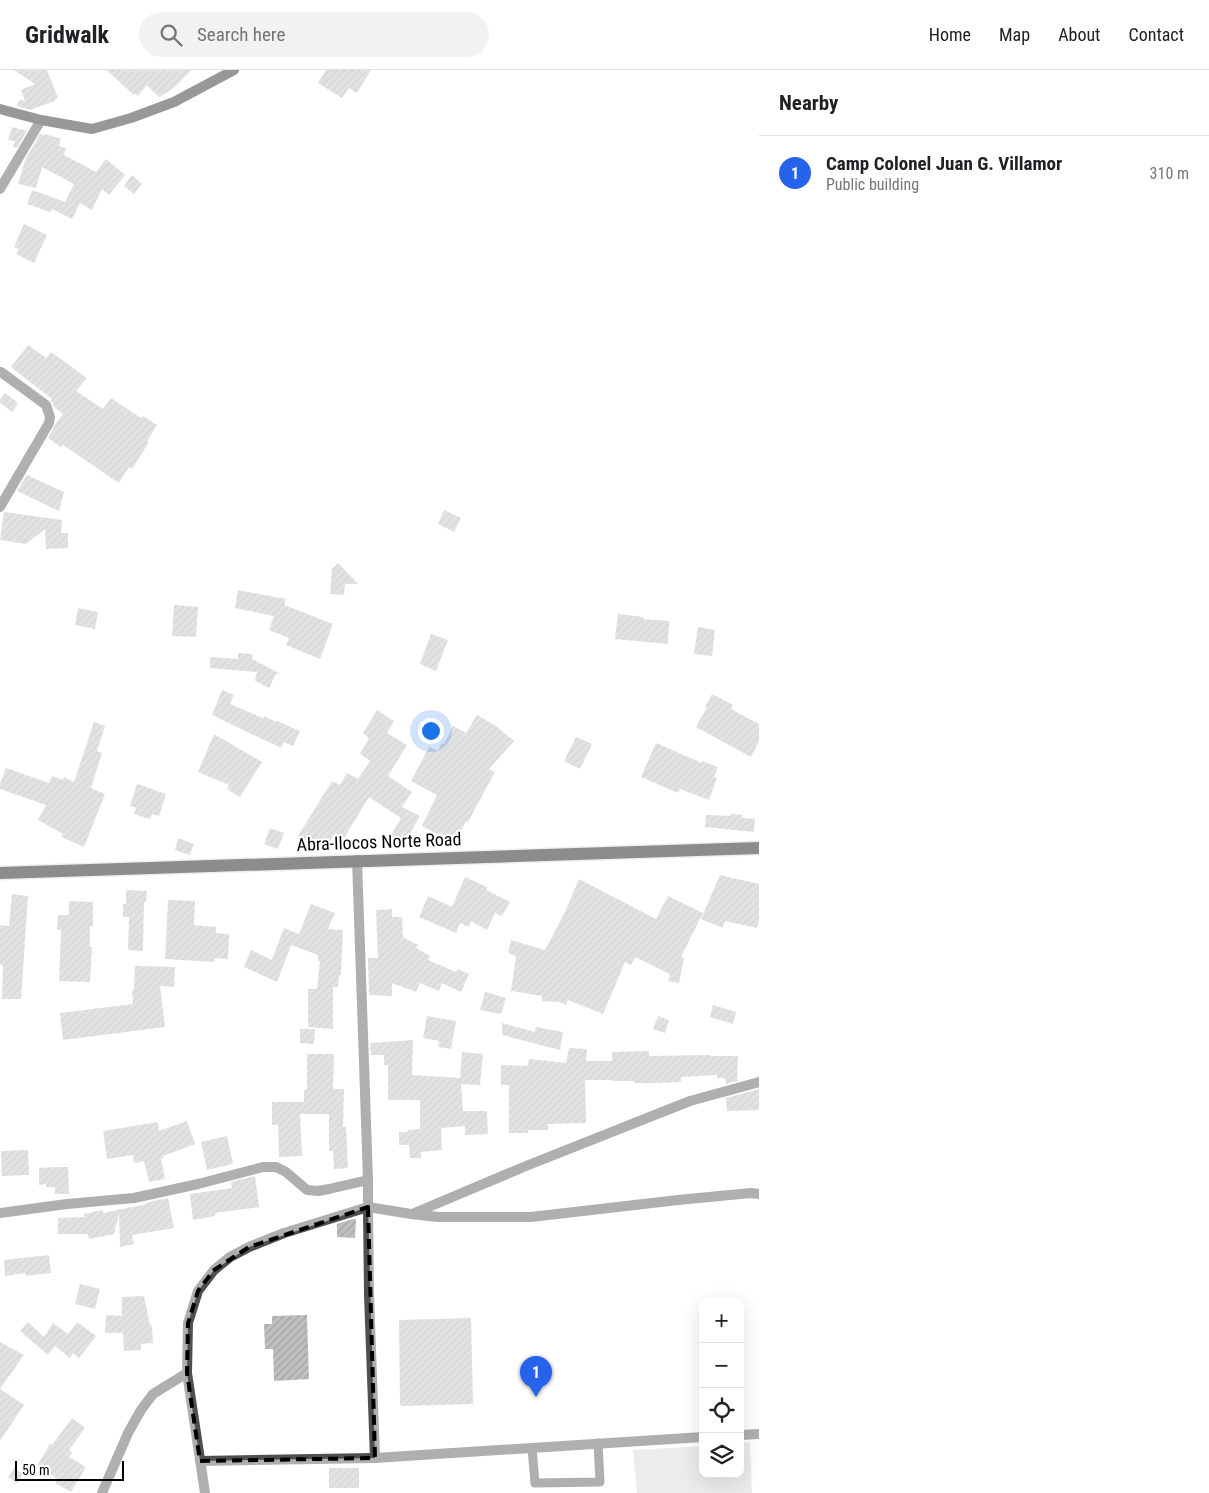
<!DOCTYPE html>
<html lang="en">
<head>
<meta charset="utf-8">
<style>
	body { margin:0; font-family:"Roboto Condensed",sans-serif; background:#f2f2f2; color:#202124 }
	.controls { position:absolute; right:15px; bottom:15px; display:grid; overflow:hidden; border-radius:10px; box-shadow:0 5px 20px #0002 }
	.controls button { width:45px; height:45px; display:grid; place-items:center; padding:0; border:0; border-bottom:1px solid #e0e0e0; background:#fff; color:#202124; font:25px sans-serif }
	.scale { position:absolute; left:15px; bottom:12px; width:109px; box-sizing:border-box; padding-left:5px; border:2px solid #000; border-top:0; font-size:14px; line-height:18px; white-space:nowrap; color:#000; -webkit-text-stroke:4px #fff; paint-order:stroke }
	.you { position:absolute; left:430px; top:660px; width:18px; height:18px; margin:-12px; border:4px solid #fff; border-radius:50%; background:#1a73e8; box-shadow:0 0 0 8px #1a73e833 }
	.badge { display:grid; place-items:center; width:32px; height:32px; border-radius:50%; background:#2563eb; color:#fff; font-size:16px; font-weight:700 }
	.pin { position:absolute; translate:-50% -41px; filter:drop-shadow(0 1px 2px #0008) }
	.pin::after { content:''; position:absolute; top:26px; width:18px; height:15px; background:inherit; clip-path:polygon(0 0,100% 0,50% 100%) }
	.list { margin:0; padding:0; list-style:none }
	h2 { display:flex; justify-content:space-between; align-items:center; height:65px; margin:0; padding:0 20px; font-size:21px }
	h2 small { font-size:16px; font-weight:400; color:#757577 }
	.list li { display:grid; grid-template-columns:32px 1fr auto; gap:15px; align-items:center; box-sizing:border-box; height:75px; padding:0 20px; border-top:1px solid #e0e0e0 }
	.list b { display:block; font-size:19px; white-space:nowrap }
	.list p { margin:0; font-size:16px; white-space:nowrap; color:#757577 }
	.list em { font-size:16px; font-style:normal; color:#757577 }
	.icon { flex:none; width:28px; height:28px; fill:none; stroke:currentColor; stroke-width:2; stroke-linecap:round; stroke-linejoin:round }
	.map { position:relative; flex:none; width:759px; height:1423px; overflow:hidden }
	header { display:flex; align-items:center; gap:30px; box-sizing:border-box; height:70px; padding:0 25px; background:#fff; border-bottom:1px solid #e0e0e0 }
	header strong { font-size:24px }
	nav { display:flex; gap:28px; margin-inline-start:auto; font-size:18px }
	.search { width:350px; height:45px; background:#f2f2f2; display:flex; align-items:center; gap:12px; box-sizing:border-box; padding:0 18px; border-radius:28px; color:#757577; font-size:19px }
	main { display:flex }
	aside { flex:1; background:#fff }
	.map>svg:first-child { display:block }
	.pitch { fill:#d6d6d6 }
	.building { fill:url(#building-hatch) }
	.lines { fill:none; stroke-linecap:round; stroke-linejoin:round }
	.primary-casing { stroke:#dbdbdb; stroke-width:15 }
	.lane { stroke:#4f4f4f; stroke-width:9 }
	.street { stroke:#4f4f4f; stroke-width:10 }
	.secondary { stroke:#1c1c1c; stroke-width:10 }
	.primary { stroke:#000; stroke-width:12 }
	.marked { fill:none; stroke:#000; stroke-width:4; stroke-dasharray:10 6; stroke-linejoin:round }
	.labels { text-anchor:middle; stroke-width:4; stroke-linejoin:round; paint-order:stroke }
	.street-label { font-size:18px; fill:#000; stroke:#fff }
</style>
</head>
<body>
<header>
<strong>Gridwalk</strong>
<div class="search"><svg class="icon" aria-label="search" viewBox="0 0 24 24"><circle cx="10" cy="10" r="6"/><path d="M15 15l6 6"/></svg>Search here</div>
<nav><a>Home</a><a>Map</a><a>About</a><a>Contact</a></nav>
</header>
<main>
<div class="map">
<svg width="759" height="1423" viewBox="0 0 759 1423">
	<defs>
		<pattern id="building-hatch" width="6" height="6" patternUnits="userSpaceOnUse" patternTransform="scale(1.25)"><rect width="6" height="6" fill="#bfbfbf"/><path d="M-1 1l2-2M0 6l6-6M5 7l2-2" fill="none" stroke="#a2a2a2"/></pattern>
	</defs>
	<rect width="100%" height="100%" fill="#fff"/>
	<path class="pitch" d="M 750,1372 L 752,1423 L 637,1423 L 633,1380 L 703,1376 L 703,1404 L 740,1404 L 740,1373 Z"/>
	<g class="building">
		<path d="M 14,0 L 47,0 L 58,28 L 55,29 L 55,31 L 30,40 L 17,36 L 19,30 L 25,31 L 21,20 L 35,14 Z"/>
		<path d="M 106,0 L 191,0 L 174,18 L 159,27 L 147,15 L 138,26 L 135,23 L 134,25 Z"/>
		<path d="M 326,0 L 371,0 L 357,23 L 349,18 L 342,28 L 318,13 Z"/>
		<path d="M 12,57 L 27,61 L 17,78 L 13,77 L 15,71 L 8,70 Z"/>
		<path d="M 40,64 L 44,65 L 45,64 L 61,69 L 59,76 L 66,78 L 64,85 L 96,102 L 106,89 L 125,105 L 109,125 L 102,119 L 92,140 L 80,133 L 72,149 L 52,139 L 51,142 L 27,134 L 32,120 L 65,132 L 74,114 L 42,97 L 36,118 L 18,114 L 25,90 Z"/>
		<path d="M 132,105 L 142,114 L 134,124 L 124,116 Z"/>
		<path d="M 24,154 L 47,165 L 34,193 L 16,184 L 19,179 L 14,177 Z"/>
		<path d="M 28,275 L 46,288 L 51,282 L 87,308 L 76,321 L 103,339 L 111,328 L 141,348 L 143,346 L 157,355 L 147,371 L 149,372 L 132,399 L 129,397 L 119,413 L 63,375 L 61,377 L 48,368 L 56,353 L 63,344 L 54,337 L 51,330 L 52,329 L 11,297 Z"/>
		<path d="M 5,323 L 18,333 L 12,342 L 0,333 L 0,330 Z"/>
		<path d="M 27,405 L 64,422 L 59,441 L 17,421 Z"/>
		<path d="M 444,440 L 461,448 L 454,462 L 438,454 Z"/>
		<path d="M 4,442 L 62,450 L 61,463 L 68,463 L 68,478 L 46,479 L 45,459 L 26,474 L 0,470 Z"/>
		<path d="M 338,493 L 358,514 L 345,514 L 344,525 L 330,524 L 332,499 Z"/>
		<path d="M 238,520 L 286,529 L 284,535 L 333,554 L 320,589 L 286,575 L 289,568 L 269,560 L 274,546 L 235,538 Z"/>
		<path d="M 174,535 L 198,537 L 196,567 L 172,566 Z"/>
		<path d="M 78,538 L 98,542 L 95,559 L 75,555 Z"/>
		<path d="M 618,544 L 644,547 L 643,549 L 669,551 L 668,574 L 615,569 Z"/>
		<path d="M 698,557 L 715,560 L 712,586 L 694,584 Z"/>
		<path d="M 431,564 L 448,570 L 436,601 L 420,594 Z"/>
		<path d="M 238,583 L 253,584 L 252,589 L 281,604 L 276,604 L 269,618 L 255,611 L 257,602 L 210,598 L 210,587 L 238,589 Z"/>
		<path d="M 222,620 L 234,625 L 230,634 L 263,648 L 264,646 L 276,652 L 277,651 L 300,661 L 293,676 L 284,672 L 281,678 L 212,645 Z"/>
		<path d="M 712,624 L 733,635 L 731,639 L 759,654 L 759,671 L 751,687 L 696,657 L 707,637 L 705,637 Z"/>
		<path d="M 377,640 L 394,651 L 387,663 L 407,675 L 388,706 L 412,722 L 402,737 L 420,746 L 404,774 L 390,767 L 401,748 L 369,727 L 344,768 L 335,763 L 324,781 L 298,766 L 332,711 L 340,715 L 347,703 L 358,709 L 370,691 L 360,684 L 369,668 L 363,663 Z"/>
		<path d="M 477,645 L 496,656 L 514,671 L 489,699 L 495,702 L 468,752 L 466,751 L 456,771 L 440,763 L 439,765 L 422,756 L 437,725 L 411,711 L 429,677 L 438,681 L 442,673 L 444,674 L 453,656 L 466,663 Z"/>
		<path d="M 94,652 L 105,656 L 97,681 L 102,683 L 91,718 L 105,724 L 84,777 L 61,767 L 63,764 L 38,750 L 46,735 L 0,719 L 0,714 L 6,698 L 49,713 L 52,706 L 63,710 L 64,707 L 74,712 Z"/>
		<path d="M 214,664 L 262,692 L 240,727 L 227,719 L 229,715 L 198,702 Z"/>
		<path d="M 576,667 L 592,674 L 580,699 L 564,691 Z"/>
		<path d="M 656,673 L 702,693 L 702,691 L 718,697 L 714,707 L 717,708 L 709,730 L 680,719 L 678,723 L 641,707 Z"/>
		<path d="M 137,714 L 166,724 L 159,746 L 152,744 L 150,749 L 134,744 L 136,738 L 130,736 Z"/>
		<path d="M 731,744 L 743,745 L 742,748 L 755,749 L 754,762 L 705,757 L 706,745 L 730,746 Z"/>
		<path d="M 270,758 L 284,763 L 278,779 L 264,774 Z"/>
		<path d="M 178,768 L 194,774 L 190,785 L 175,780 Z"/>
		<path d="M 720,805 L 759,814 L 759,849 L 757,858 L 725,851 L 723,858 L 701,849 Z"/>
		<path d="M 465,807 L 487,817 L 486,820 L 510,832 L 502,846 L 495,843 L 487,860 L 471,851 L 469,857 L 460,853 L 456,863 L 419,847 L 428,826 L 452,837 Z"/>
		<path d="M 579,809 L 656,849 L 668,826 L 703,843 L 681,887 L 684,888 L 679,913 L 668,911 L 670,904 L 635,887 L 631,895 L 625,892 L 603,944 L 568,930 L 566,935 L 559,932 L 542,931 L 542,926 L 511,921 L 516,886 L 508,883 L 511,870 L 545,880 L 566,840 Z"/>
		<path d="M 126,820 L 147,821 L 146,832 L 144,832 L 143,881 L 128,880 L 129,847 L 123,847 L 123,834 L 126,834 Z"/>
		<path d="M 12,824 L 28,826 L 21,929 L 2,929 L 3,895 L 0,895 L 0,855 L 9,856 Z"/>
		<path d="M 168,830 L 195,831 L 194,855 L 216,857 L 216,863 L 229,864 L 228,889 L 214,888 L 214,892 L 165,889 Z"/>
		<path d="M 69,831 L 93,832 L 93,856 L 90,856 L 90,877 L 92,877 L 90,912 L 59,911 L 61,860 L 57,860 L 58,845 L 69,845 Z"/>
		<path d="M 311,834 L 335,843 L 328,859 L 343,860 L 341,905 L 339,905 L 338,917 L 333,917 L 333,959 L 308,957 L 308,919 L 317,919 L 320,891 L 318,891 L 318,885 L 291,875 L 277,912 L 244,897 L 251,880 L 272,890 L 284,858 L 299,864 Z"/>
		<path d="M 392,839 L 392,847 L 402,847 L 403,867 L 418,875 L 416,878 L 430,886 L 428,890 L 456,902 L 458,899 L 469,904 L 461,922 L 442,913 L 439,921 L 420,913 L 416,922 L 392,913 L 392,926 L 369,925 L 368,888 L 378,888 L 376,840 Z"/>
		<path d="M 135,896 L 175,897 L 174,917 L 160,916 L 165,957 L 63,970 L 60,943 L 133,934 L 132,920 L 134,919 Z"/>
		<path d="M 485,922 L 506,928 L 501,944 L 480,940 Z"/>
		<path d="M 713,935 L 736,942 L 733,954 L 710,947 Z"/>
		<path d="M 427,946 L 456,951 L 451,979 L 438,977 L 439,971 L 423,968 Z"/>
		<path d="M 658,946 L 669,950 L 665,963 L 653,959 Z"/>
		<path d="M 502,953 L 535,962 L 536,957 L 563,962 L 560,980 L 502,965 Z"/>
		<path d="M 300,959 L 315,959 L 314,974 L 300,973 Z"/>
		<path d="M 413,970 L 412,1005 L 460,1008 L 462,982 L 483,984 L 480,1015 L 461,1014 L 463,1041 L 487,1041 L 488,1064 L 465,1065 L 465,1056 L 441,1058 L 442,1080 L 421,1082 L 421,1088 L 410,1088 L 409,1075 L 399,1075 L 399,1062 L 408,1062 L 408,1060 L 420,1059 L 420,1030 L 388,1030 L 388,995 L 384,995 L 384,985 L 371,985 L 370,973 Z"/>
		<path d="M 569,978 L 587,979 L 586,991 L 612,991 L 612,982 L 649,981 L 649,986 L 710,985 L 710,986 L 738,986 L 737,1011 L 726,1014 L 725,1008 L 717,1008 L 717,1005 L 681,1007 L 681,1012 L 660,1013 L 634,1013 L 634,1011 L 612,1011 L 612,1010 L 585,1010 L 586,1053 L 548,1054 L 548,1060 L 528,1060 L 528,1063 L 509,1063 L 509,1015 L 501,1015 L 501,995 L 528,996 L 529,989 L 566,993 Z"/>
		<path d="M 307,984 L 334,984 L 333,1019 L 344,1019 L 343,1057 L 346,1057 L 348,1098 L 334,1099 L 333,1081 L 329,1081 L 329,1044 L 300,1044 L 302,1086 L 279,1087 L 278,1055 L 272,1055 L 272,1032 L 304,1032 L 304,1020 L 307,1020 Z"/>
		<path d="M 759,1019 L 759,1040 L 727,1041 L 726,1028 Z"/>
		<path d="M 187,1051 L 195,1074 L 163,1086 L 164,1088 L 161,1088 L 165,1109 L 149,1112 L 144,1091 L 134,1093 L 133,1085 L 107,1089 L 103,1061 L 158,1052 L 159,1061 Z"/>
		<path d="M 227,1066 L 233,1094 L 207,1100 L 201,1072 Z"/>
		<path d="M 28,1080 L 29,1105 L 2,1106 L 1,1081 Z"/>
		<path d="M 54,1097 L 68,1097 L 69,1124 L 55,1124 L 55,1117 L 46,1117 L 46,1114 L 39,1115 L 39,1098 Z"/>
		<path d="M 255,1106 L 259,1137 L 215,1143 L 215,1146 L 193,1150 L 190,1124 L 232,1118 L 231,1112 Z"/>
		<path d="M 168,1128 L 174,1158 L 132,1165 L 134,1174 L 120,1177 L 119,1144 L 114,1164 L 89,1169 L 88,1164 L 58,1164 L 58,1148 L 85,1147 L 84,1144 L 103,1140 L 103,1143 L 147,1134 L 147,1133 L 153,1131 Z"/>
		<path d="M 353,1149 L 356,1149 L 355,1168 L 337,1167 L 337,1154 Z"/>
		<path d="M 49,1185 L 51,1203 L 26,1206 L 25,1203 L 5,1206 L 4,1190 Z"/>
		<path d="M 80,1214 L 100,1219 L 95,1239 L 75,1234 Z"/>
		<path d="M 144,1226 L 150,1255 L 152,1255 L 153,1273 L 141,1274 L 141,1280 L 124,1281 L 123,1263 L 105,1263 L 106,1245 L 122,1246 L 122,1227 Z"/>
		<path d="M 307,1245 L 309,1309 L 274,1311 L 273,1279 L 265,1279 L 264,1254 L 272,1254 L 272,1246 Z"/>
		<path d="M 471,1248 L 473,1334 L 400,1336 L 399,1250 Z"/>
		<path d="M 28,1252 L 44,1267 L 53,1253 L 68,1264 L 77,1252 L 96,1266 L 79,1288 L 73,1283 L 70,1288 L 55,1276 L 48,1285 L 20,1261 Z"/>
		<path d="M 0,1272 L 24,1285 L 0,1319 L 24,1335 L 0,1371 Z"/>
		<path d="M 72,1348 L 85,1358 L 69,1380 L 72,1382 L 69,1387 L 86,1397 L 71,1422 L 55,1413 L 58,1409 L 37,1396 L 50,1374 L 52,1375 Z"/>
		<path d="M 14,1398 L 23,1404 L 17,1413 L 8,1407 Z"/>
		<rect x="329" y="1398" width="30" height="20"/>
	</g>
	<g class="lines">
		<g class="primary-casing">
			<path id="primary" d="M 0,803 L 759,778"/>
		</g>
		<path class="lane" d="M 532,1378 L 535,1413 L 600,1412 L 598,1373"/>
		<g class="street">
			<path d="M 0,119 L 41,50"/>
			<path d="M 0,437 L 49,353 L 50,347 L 46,335 L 1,302"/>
			<path d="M 0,1143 L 67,1134 L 134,1128 L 198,1114 L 263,1097 L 276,1097 L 286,1102 L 307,1120 L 318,1121 L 329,1119 L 368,1110 L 357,790"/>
			<path d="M 412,1144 L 526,1096 L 690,1031 L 759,1012"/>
			<path d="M 740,1365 L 759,1364"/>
			<path d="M 703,1367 L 375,1388 L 369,1225 L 368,1137 L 411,1144 L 438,1147 L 531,1147 L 678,1130 L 751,1123 L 759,1124"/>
			<path d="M 200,1391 L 375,1388"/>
			<path d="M 102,1423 L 128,1363 L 141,1340 L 153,1324 L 187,1303"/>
			<path d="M 205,1423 L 187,1303 L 188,1253 L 198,1221 L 214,1200 L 230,1187 L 249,1177 L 284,1163 L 368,1137 L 368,1110"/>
		</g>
		<path class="secondary" d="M 0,39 L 41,50 L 92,59 L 131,48 L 174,32 L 234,0"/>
		<use href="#primary" class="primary"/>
	</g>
	<path d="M0 0H759V1423H0ZM 368,1137 L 375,1388 L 200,1391 L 187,1303 L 188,1253 L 198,1221 L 214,1200 L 249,1177 Z" fill="#fff" fill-opacity=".55" fill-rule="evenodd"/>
	<path class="marked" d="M 368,1137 L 375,1388 L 200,1391 L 187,1303 L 188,1253 L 198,1221 L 214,1200 L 249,1177 Z"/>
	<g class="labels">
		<g class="street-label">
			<text transform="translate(379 772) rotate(-2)" y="6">Abra-Ilocos Norte Road</text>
		</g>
	</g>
</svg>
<div class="controls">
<button>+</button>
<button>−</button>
<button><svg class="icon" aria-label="locate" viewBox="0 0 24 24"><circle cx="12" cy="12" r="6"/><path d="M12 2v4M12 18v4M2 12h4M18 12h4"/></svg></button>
<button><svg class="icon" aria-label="layers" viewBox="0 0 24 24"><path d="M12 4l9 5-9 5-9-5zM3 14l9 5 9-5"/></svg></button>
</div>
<div class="scale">50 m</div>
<div class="you"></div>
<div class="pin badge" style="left:536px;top:1327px">1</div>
</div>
<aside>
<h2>Nearby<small></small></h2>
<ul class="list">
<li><span class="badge">1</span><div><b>Camp Colonel Juan G. Villamor</b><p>Public building</p></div><em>310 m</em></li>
</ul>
</aside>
</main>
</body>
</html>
